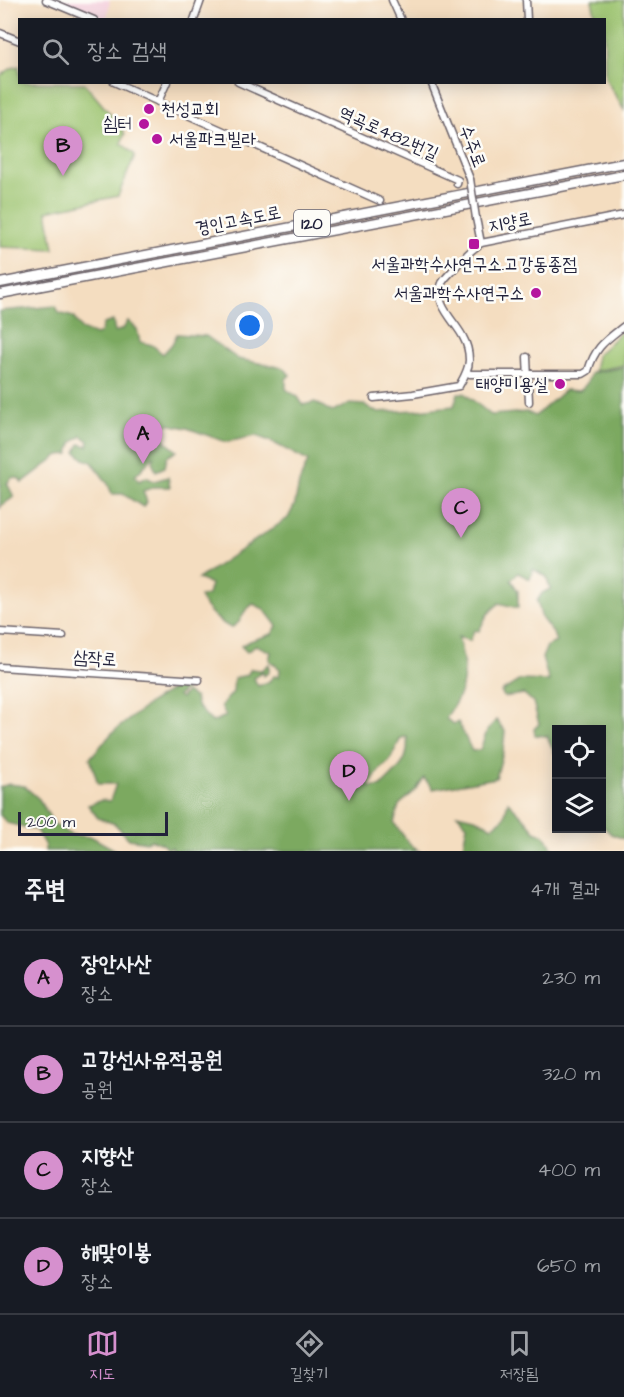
<!DOCTYPE html>
<html lang="ko">
<head>
<meta charset="utf-8">
<style>
	body { margin:0; font-family:"Architects Daughter","Poor Story",sans-serif; background:#242831; color:#f1f3f6 }
	.controls { position:absolute; right:18px; bottom:18px; display:grid; overflow:hidden; border-radius:0px; box-shadow:0 3px 15px #0003 }
	.controls button { width:54px; height:54px; display:grid; place-items:center; padding:0; border:0; border-bottom:2px solid #363941; background:#171b24; color:#f1f3f6; font:30px sans-serif }
	.scale { position:absolute; left:18px; bottom:15px; width:150px; box-sizing:border-box; padding-left:6px; border:3px solid #22223b; border-top:0; font-size:16px; line-height:21px; white-space:nowrap; color:#22223b; -webkit-text-stroke:4px #fdfcf7; paint-order:stroke }
	.you { position:absolute; left:250px; top:326px; width:21px; height:21px; margin:-15px; border:4px solid #fff; border-radius:50%; background:#1a73e8; box-shadow:0 0 0 9px #1a73e833 }
	.badge { display:grid; place-items:center; width:39px; height:39px; border-radius:50%; background:#d690ce; color:#111; font-size:20px; font-weight:700 }
	.pin { position:absolute; translate:-50% -50px; filter:drop-shadow(0 2px 3px #0008) }
	.pin::after { content:''; position:absolute; top:32px; width:21px; height:18px; background:inherit; clip-path:polygon(0 0,100% 0,50% 100%) }
	.list { margin:0; padding:0; list-style:none }
	h2 { display:flex; justify-content:space-between; align-items:center; height:78px; margin:0; padding:0 24px; font-size:26px }
	h2 small { font-size:20px; font-weight:400; color:#9ea1a6 }
	.list li { display:grid; grid-template-columns:39px 1fr auto; gap:18px; align-items:center; box-sizing:border-box; height:96px; padding:0 24px; border-top:2px solid #363941 }
	.list b { display:block; font-size:22px; white-space:nowrap }
	.list p { margin:0; font-size:20px; white-space:nowrap; color:#9ea1a6 }
	.list em { font-size:20px; font-style:normal; color:#9ea1a6 }
	.icon { flex:none; width:33px; height:33px; fill:none; stroke:currentColor; stroke-width:2; stroke-linecap:round; stroke-linejoin:round }
	.map { position:relative; flex:none; width:624px; height:851px; overflow:hidden }
	.search { position:absolute; background:#171b24; box-shadow:0 3px 15px #0003; left:18px; right:18px; top:18px; height:66px; display:flex; align-items:center; gap:15px; box-sizing:border-box; padding:0 21px; border-radius:0px; color:#9ea1a6; font-size:22px }
	.sheet { height:462px; background:#171b24 }
	nav { display:flex; justify-content:space-around; align-items:center; box-sizing:border-box; height:84px; border-top:2px solid #363941; background:#171b24; font-size:16px; color:#9ea1a6 }
	nav a { display:grid; justify-items:center; gap:3px }
	nav .on { color:#d690ce }
	.map>svg:first-child { display:block }
	.built { fill:#f4cfdd }
	.green { fill:#9bc36e; stroke:#5e7254; stroke-width:1.5 }
	.forest { fill:#7ca961; stroke:#4f664e; stroke-width:1.5; fill-rule:evenodd }
	.lines { fill:none; stroke-linecap:round; stroke-linejoin:round }
	.minor-casing { stroke:#6c636a; stroke-width:9 }
	.highway-casing { stroke:#6c636a; stroke-width:11 }
	.minor { stroke:#fff; stroke-width:6 }
	.highway { stroke:#fff; stroke-width:8 }
	.minor-bridge-casing { stroke:#6c636a; stroke-width:9; stroke-linecap:butt }
	.minor-bridge { stroke:#fff; stroke-width:6 }
	.poi-dot { fill:#b5179e; stroke:#fdfcf7; stroke-width:2 }
	.labels { text-anchor:middle; stroke-width:5; stroke-linejoin:round; paint-order:stroke }
	.shield { fill:#fdfcf7; stroke:#646373; stroke-width:1.5 }
	.shield-label { font-size:16px; font-weight:bold; fill:#22223b }
	.poi-label { font-size:18px; fill:#22223b; stroke:#fdfcf7; text-anchor:end }
	.street-label { font-size:18px; fill:#22223b; stroke:#fdfcf7 }
</style>
</head>
<body>
<div class="map">
<svg width="624" height="851" viewBox="0 0 624 851">
	<rect width="100%" height="100%" fill="#fdfcf7"/>
	<filter id="ink" filterUnits="userSpaceOnUse"><feTurbulence type="fractalNoise" baseFrequency=".0167" numOctaves="2"/><feDisplacementMap in="SourceGraphic" scale="12" xChannelSelector="R" yChannelSelector="G"/><feConvolveMatrix kernelMatrix="1 2 1 2 8 2 1 2 1" color-interpolation-filters="sRGB"/></filter>
	<filter id="wash" filterUnits="userSpaceOnUse"><feTurbulence type="fractalNoise" baseFrequency=".008" numOctaves="4" result="noise"/><feDisplacementMap in="SourceGraphic" scale="24" xChannelSelector="R" yChannelSelector="G"/><feGaussianBlur stdDeviation="1.35" result="paint"/><feColorMatrix in="noise" values="0 0 0 0 0 0 0 0 0 0 0 0 0 0 0 0 0 1.4 0 .05"/><feComposite in="paint" operator="in"/></filter>
	<g filter="url(#wash)">
		<rect width="100%" height="100%" fill="#f4ddc0"/>
		<path class="built" d="M 52,0 L 110,0 L 107,19 L 99,19 Z"/>
		<g class="green">
			<path d="M 592,0 L 624,0 L 624,110 L 605,78 L 604,20 L 596,19 Z"/>
			<path d="M 19,66 L 20,82 L 84,83 L 116,121 L 126,119 L 123,131 L 125,134 L 121,143 L 135,155 L 118,196 L 47,211 L 54,249 L 0,247 L 0,76 L 12,68 Z"/>
			<path d="M 624,329 L 624,365 L 594,371 L 597,355 Z"/>
		</g>
		<g class="forest">
			<path d="M 56,306 L 59,313 L 73,317 L 81,329 L 96,335 L 100,333 L 103,324 L 113,321 L 115,332 L 123,329 L 128,321 L 137,329 L 140,342 L 152,345 L 163,354 L 172,344 L 177,334 L 206,336 L 238,359 L 284,368 L 290,375 L 286,379 L 286,389 L 298,397 L 303,405 L 315,402 L 332,412 L 349,404 L 365,405 L 376,412 L 417,410 L 454,406 L 458,393 L 464,393 L 491,415 L 527,412 L 535,416 L 565,390 L 580,391 L 587,383 L 591,373 L 624,367 L 624,839 L 611,834 L 602,825 L 602,730 L 556,730 L 556,753 L 554,752 L 547,736 L 535,735 L 534,729 L 539,724 L 533,702 L 524,694 L 504,697 L 501,692 L 520,680 L 549,681 L 542,658 L 547,646 L 556,642 L 553,633 L 542,619 L 537,601 L 542,593 L 550,589 L 547,577 L 533,569 L 530,579 L 518,573 L 511,580 L 518,591 L 518,608 L 499,603 L 487,615 L 479,631 L 474,630 L 470,641 L 458,637 C 463,654 467,676 460,693 C 457,702 450,710 446,719 L 454,724 L 458,722 L 472,751 L 480,750 L 487,731 L 496,720 L 505,731 L 503,752 L 496,778 L 433,789 L 424,778 L 415,791 L 399,805 L 394,823 L 411,846 L 419,851 L 173,851 L 172,847 L 167,849 L 162,844 L 152,840 L 146,842 L 129,839 L 115,824 L 98,818 L 88,805 L 102,800 L 110,801 L 116,784 L 98,784 L 90,758 L 113,732 L 150,703 L 182,683 L 187,687 L 178,696 L 181,698 L 186,692 L 195,698 L 197,706 L 212,722 L 226,716 L 221,706 L 233,692 L 234,678 L 247,675 L 251,669 L 261,670 L 269,664 L 269,672 L 264,676 L 263,672 L 254,678 L 258,686 L 268,682 L 274,676 L 279,677 L 280,669 L 269,660 L 271,652 L 256,645 L 247,652 L 241,646 L 250,641 L 272,634 L 277,626 L 264,609 L 253,604 L 245,611 L 239,622 L 231,628 C 219,622 206,610 200,597 L 208,595 L 211,584 L 198,579 L 288,518 L 295,504 L 299,483 L 308,461 L 270,441 L 256,436 L 226,442 L 187,428 L 168,424 L 160,430 L 166,442 L 177,451 L 167,457 L 165,467 L 156,471 L 153,464 L 154,456 L 135,476 L 139,481 L 146,477 L 154,481 L 168,477 L 170,487 L 154,487 L 143,491 L 147,502 L 143,507 L 123,494 L 112,494 L 108,484 L 92,462 L 84,459 L 76,452 L 80,444 L 88,446 L 89,441 L 82,436 L 72,443 L 69,454 L 59,455 L 22,483 L 20,479 L 13,477 L 7,483 L 14,497 L 1,506 L 0,509 L 0,311 ZM 407,737 C 410,763 397,770 380,787 L 368,787 L 381,768 L 389,762 L 401,738 Z"/>
			<path d="M 9,784 L 24,786 L 39,799 L 53,823 L 71,835 L 92,837 L 117,851 L 45,851 L 45,846 L 36,830 L 7,823 L 0,815 L 0,787 Z"/>
			<path d="M 508,802 L 524,818 L 535,831 L 543,834 L 555,851 L 462,851 L 467,825 L 457,814 L 475,818 L 492,827 L 504,818 Z"/>
		</g>
	</g>
	<g filter="url(#ink)">
		<g class="lines">
			<g class="minor-casing">
				<g id="minor">
					<path d="M 46,0 L 94,20"/>
					<path d="M 392,0 L 401,20"/>
					<path d="M 526,0 L 527,20"/>
					<path d="M 194,20 L 201,0"/>
					<path d="M 0,33 L 20,41"/>
					<path d="M 114,82 L 380,201"/>
					<path d="M 238,82 L 458,180 L 457,184"/>
					<path d="M 431,82 L 470,179"/>
					<path d="M 158,102 L 167,82"/>
					<path d="M 476,218 L 481,243"/>
					<path d="M 527,357 L 529,402"/>
					<path d="M 467,372 L 470,374 L 583,374 L 588,371 C 595,347 605,341 624,326"/>
					<path d="M 374,398 L 413,394 L 459,386 C 464,377 469,369 469,360 C 469,352 467,344 463,337 C 456,322 432,303 442,283 C 445,278 450,273 454,269 C 462,259 471,250 481,243 L 624,215"/>
					<path d="M 0,632 L 63,636"/>
					<path d="M 0,667 L 199,680"/>
				</g>
			</g>
			<g class="highway-casing">
				<g id="highway">
					<path d="M 0,283 L 624,163"/>
					<path d="M 0,294 L 624,175"/>
				</g>
			</g>
			<use href="#minor" class="minor"/>
			<use href="#highway" class="highway"/>
			<g class="minor-bridge-casing">
				<path id="minor-bridge" d="M 470,179 L 476,218"/>
			</g>
			<use href="#minor-bridge" class="minor-bridge"/>
		</g>
	</g>
	<g class="poi-dot">
		<circle cx="149" cy="109" r="6"/>
		<circle cx="144" cy="124" r="6"/>
		<circle cx="157" cy="139" r="6"/>
		<rect x="468" y="238" width="12" height="12" rx="3"/>
		<circle cx="536" cy="293" r="6"/>
		<circle cx="560" cy="384" r="6"/>
	</g>
	<g class="labels">
		<rect class="shield" x="294" y="210" width="36" height="26" rx="4.5"/>
		<g class="shield-label">
			<text x="312" y="229">120</text>
		</g>
		<g class="poi-label">
			<text x="161" y="115" text-anchor="start">천성교회</text>
			<text x="132" y="130">쉼터</text>
			<text x="169" y="145" text-anchor="start">서울파크빌라</text>
			<text x="474" y="270" text-anchor="middle">서울과학수사연구소.고강동종점</text>
			<text x="524" y="299">서울과학수사연구소</text>
			<text x="548" y="390">태양미용실</text>
		</g>
		<g class="street-label">
			<text transform="translate(389 133) rotate(24)" y="6">역곡로482번길</text>
			<text transform="translate(473 146) rotate(69)" y="6">수주로</text>
			<text transform="translate(238 220) rotate(-11)" y="6">경인고속도로</text>
			<text transform="translate(510 222) rotate(-11)" y="6">지양로</text>
			<text transform="translate(95 658) rotate(4)" y="6">삼작로</text>
		</g>
	</g>
</svg>
<div class="controls">
<button><svg class="icon" aria-label="locate" viewBox="0 0 24 24"><circle cx="12" cy="12" r="6"/><path d="M12 2v4M12 18v4M2 12h4M18 12h4"/></svg></button>
<button><svg class="icon" aria-label="layers" viewBox="0 0 24 24"><path d="M12 4l9 5-9 5-9-5zM3 14l9 5 9-5"/></svg></button>
</div>
<div class="scale">200 m</div>
<div class="you"></div>
<div class="pin badge" style="left:143px;top:464px">A</div>
<div class="pin badge" style="left:63px;top:176px">B</div>
<div class="pin badge" style="left:461px;top:538px">C</div>
<div class="pin badge" style="left:349px;top:801px">D</div>
<div class="search"><svg class="icon" aria-label="search" viewBox="0 0 24 24"><circle cx="10" cy="10" r="6"/><path d="M15 15l6 6"/></svg>장소 검색</div>
</div>
<section class="sheet">
<h2>주변<small>4개 결과</small></h2>
<ul class="list">
<li><span class="badge">A</span><div><b>장안사산</b><p>장소</p></div><em>230 m</em></li>
<li><span class="badge">B</span><div><b>고강선사유적공원</b><p>공원</p></div><em>320 m</em></li>
<li><span class="badge">C</span><div><b>지향산</b><p>장소</p></div><em>400 m</em></li>
<li><span class="badge">D</span><div><b>해맞이봉</b><p>장소</p></div><em>650 m</em></li>
</ul>
</section>
<nav>
<a class="on"><svg class="icon" aria-label="map" viewBox="0 0 24 24"><path d="M3 6l6-2 6 2 6-2v14l-6 2-6-2-6 2zM9 4v14M15 6v14"/></svg>지도</a>
<a><svg class="icon" aria-label="directions" viewBox="0 0 24 24"><path d="M12 3l9 9-9 9-9-9zM9 14v-3h6M13 9l2 2-2 2"/></svg>길찾기</a>
<a><svg class="icon" aria-label="saved" viewBox="0 0 24 24"><path d="M7 4h10v16l-5-4-5 4z"/></svg>저장됨</a>
</nav>
</body>
</html>
